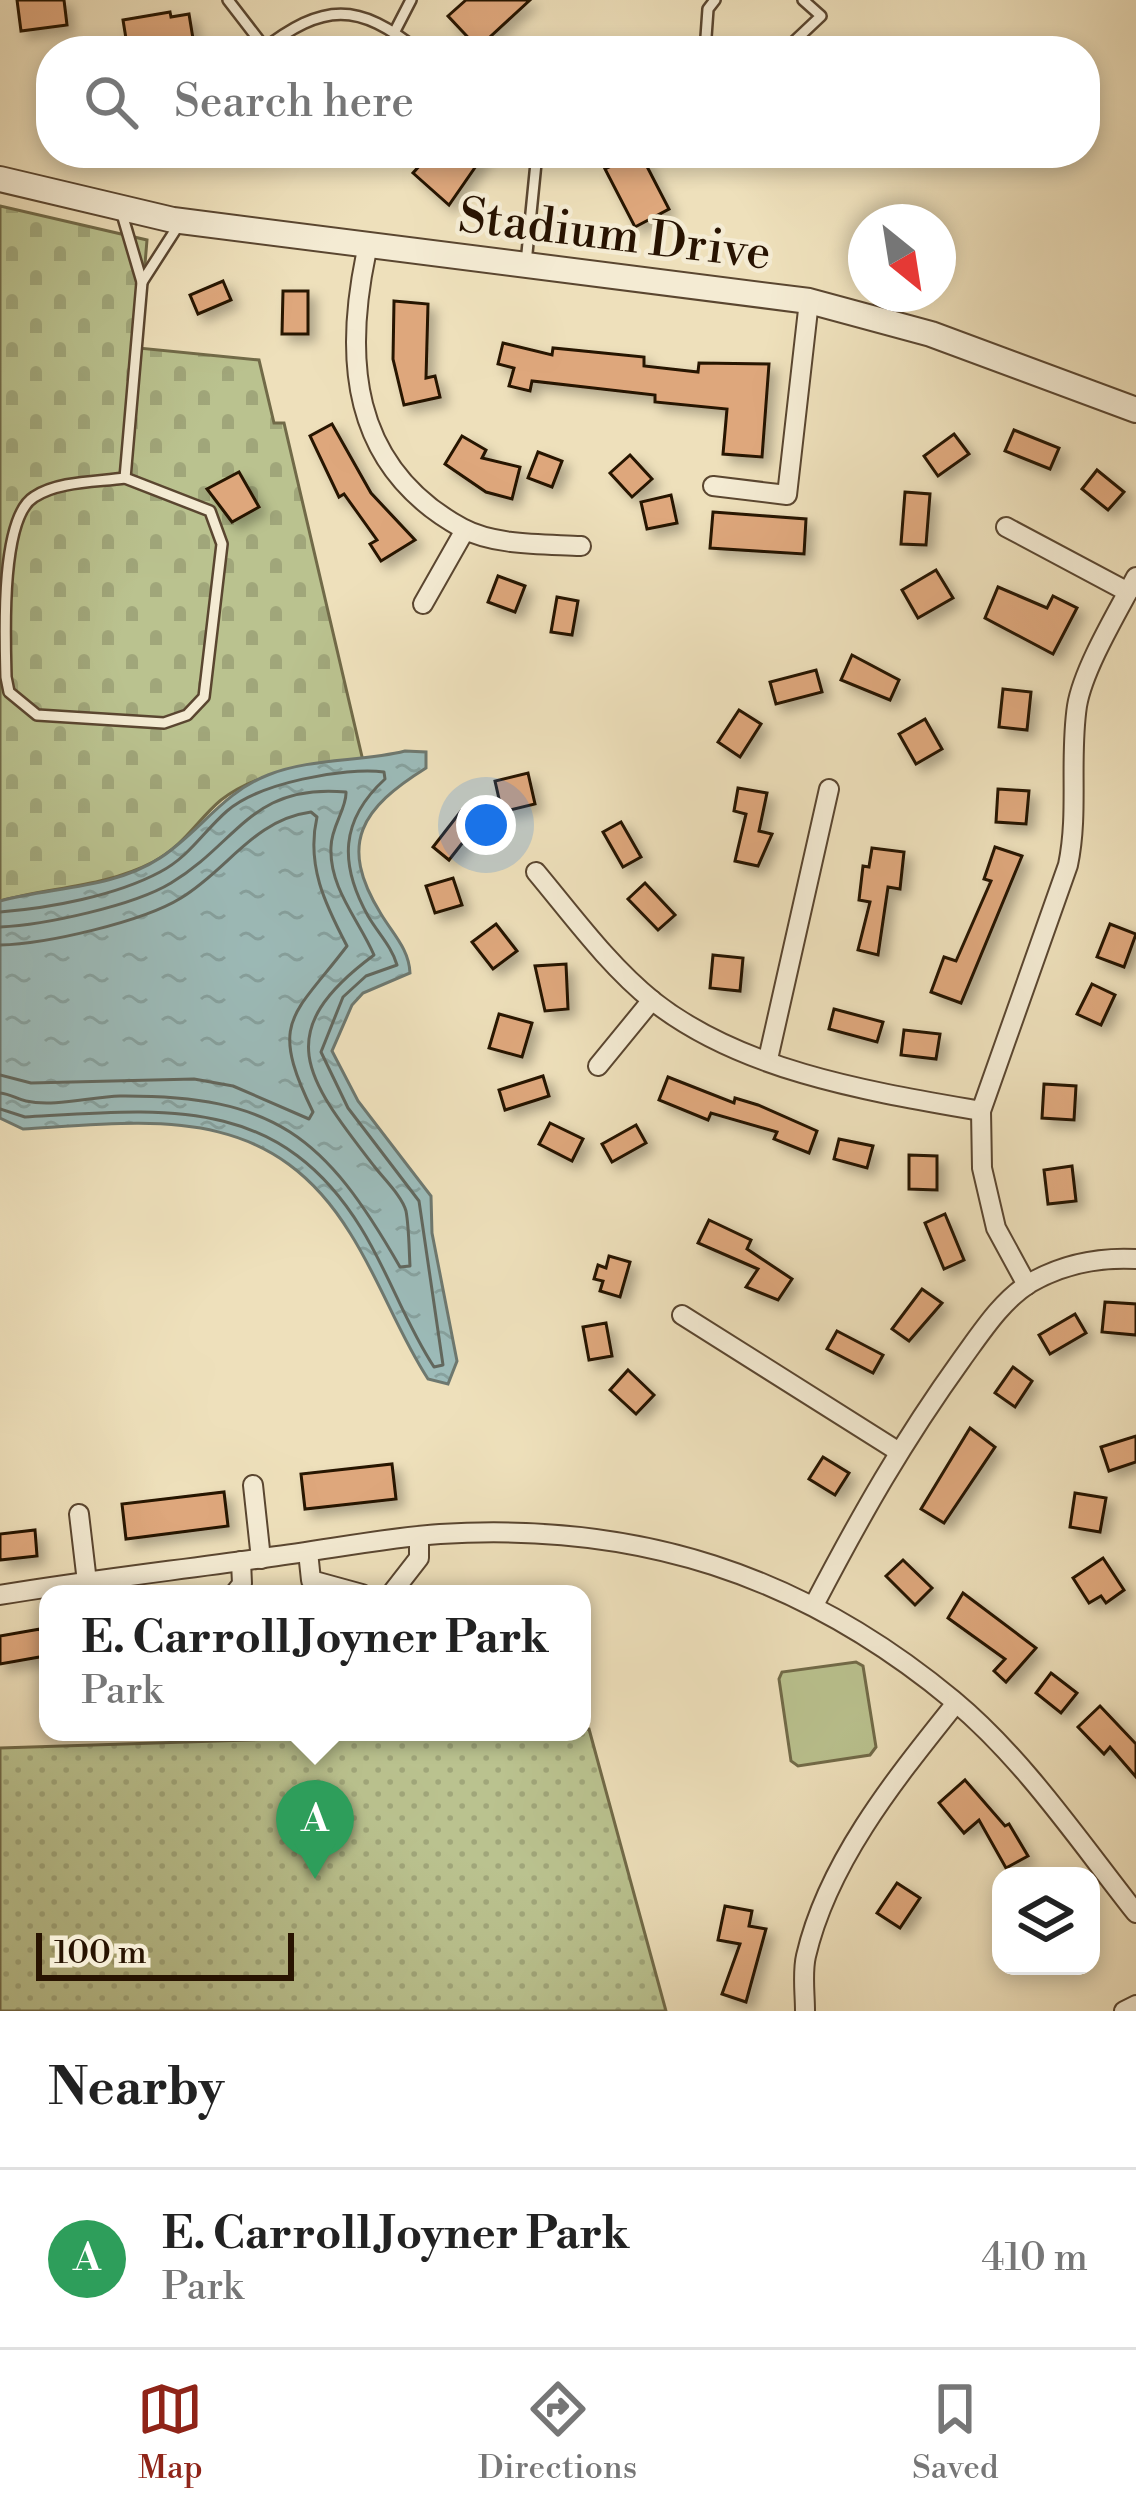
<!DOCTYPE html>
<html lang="en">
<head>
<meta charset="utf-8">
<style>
	body { margin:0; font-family:"Libre Bodoni",serif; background:#f2f2f2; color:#222 }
	.controls { position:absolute; right:36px; bottom:36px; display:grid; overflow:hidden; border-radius:24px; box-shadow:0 6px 18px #0003 }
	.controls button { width:108px; height:108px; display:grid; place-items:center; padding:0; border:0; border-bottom:3px solid #e0e0e0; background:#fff; color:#222; font:60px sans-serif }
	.compass { position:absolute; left:848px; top:204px; width:108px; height:108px; border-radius:50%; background:#fff; box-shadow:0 6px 18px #0003; rotate:150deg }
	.scale { position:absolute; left:36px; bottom:30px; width:258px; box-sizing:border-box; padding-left:12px; border:6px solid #281301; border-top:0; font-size:33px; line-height:42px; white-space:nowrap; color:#281301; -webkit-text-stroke:9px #f4ebd3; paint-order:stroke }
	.you { position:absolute; left:486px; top:825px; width:42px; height:42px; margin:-30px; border:9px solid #fff; border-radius:50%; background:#1a73e8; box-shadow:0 0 0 18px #1a73e833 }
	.badge { display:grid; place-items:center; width:78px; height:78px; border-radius:50%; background:#8f2418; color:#fff; font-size:39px; font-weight:700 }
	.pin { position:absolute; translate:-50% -99px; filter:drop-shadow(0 3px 6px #0008) }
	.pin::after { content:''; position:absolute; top:63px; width:42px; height:36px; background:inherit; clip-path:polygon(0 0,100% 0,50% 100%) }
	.popup { position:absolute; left:39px; top:1585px; width:552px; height:156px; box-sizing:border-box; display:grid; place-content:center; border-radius:24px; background:#fff; filter:drop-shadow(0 3px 9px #0005); font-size:39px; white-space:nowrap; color:#767676 }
	.popup b { font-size:45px; color:#222 }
	.popup::after { content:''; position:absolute; left:50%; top:100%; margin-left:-24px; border:24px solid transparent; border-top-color:#fff }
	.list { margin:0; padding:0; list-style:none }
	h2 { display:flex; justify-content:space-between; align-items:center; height:156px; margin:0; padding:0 48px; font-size:51px }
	h2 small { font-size:39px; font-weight:400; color:#767676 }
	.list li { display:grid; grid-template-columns:78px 1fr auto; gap:36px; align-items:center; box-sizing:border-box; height:180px; padding:0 48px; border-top:3px solid #e0e0e0 }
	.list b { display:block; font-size:45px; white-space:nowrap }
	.list p { margin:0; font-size:39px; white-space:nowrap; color:#767676 }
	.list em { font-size:39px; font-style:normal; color:#767676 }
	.icon { flex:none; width:66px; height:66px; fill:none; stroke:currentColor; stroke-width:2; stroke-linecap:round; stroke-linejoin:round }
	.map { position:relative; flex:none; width:1136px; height:2011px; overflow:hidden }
	.search { position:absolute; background:#fff; box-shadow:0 6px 18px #0003; left:36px; right:36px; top:36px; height:132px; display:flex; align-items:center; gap:30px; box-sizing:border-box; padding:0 42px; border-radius:48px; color:#767676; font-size:45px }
	.sheet { height:336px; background:#fff }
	nav { display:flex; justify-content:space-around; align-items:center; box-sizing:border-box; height:168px; border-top:3px solid #e0e0e0; background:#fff; font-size:33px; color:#767676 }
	nav a { display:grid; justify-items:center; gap:6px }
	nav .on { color:#8f2418 }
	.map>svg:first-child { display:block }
	.green { fill:url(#green-dots); stroke:#716a48; stroke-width:3 }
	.cemetery { fill:url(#cemetery-stones); stroke:#716a48; stroke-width:3 }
	.pitch { fill:#bac28f; stroke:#716a48; stroke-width:3 }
	.water { fill:url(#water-ripples); stroke:#6e786f; stroke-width:3 }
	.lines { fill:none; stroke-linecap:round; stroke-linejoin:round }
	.shore { stroke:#62675d; stroke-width:3 }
	.building { fill:#dea77c; stroke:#281301; stroke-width:3; filter:url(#shadow) }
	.service-casing { stroke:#5a4630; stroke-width:14 }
	.minor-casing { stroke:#5a4630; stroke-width:22 }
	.tertiary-casing { stroke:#5a4630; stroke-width:28 }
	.service { stroke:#f4ebd3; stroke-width:9 }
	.minor { stroke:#f4ebd3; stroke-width:18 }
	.tertiary { stroke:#f4ebd3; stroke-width:24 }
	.labels { text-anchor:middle; stroke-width:9; stroke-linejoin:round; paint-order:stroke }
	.street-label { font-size:48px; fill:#281301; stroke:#f4ebd3 }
</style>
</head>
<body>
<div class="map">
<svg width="1136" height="2011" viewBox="0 0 1136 2011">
	<defs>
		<pattern id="green-dots" width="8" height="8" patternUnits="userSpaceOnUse" patternTransform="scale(3)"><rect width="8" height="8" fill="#bac28f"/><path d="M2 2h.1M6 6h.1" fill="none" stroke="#a0a67a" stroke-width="1.8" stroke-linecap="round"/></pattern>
		<pattern id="cemetery-stones" width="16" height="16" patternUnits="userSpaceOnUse" patternTransform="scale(3)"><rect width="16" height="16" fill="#bac28f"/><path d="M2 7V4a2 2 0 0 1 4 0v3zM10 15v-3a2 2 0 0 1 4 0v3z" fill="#a0a67a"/></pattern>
		<pattern id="water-ripples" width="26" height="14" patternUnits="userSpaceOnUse" patternTransform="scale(3)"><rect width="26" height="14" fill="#9cbbb9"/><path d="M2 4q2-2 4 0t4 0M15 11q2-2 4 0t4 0" fill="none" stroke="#86a09d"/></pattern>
		<filter id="shadow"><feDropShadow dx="7" dy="7" stdDeviation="6" flood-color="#0004"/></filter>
	</defs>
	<rect width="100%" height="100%" fill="#eee0bb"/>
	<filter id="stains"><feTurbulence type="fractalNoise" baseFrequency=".00167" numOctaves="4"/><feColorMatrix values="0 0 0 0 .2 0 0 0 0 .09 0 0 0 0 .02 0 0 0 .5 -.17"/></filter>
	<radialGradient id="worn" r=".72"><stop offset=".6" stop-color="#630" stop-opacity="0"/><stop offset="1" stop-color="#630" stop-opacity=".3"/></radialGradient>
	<path class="green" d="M 589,1729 L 666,2011 L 0,2011 L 0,1748 Z"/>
	<path class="cemetery" d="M 0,206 L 147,240 L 138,348 L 259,360 L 274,423 L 284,423 L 363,761 C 313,767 263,768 221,800 C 197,820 185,845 153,862 C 105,887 51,887 0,901 Z"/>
	<path class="pitch" d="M 856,1662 L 863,1666 L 876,1747 L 870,1755 L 798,1766 L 791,1761 L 779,1679 L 782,1672 Z"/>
	<path class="water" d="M 405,751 L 426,752 L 426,768 C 362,808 337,843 381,914 C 393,934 409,949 410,973 L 363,993 L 352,1005 L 332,1051 L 358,1101 L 431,1196 L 432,1233 L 457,1361 L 448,1384 L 428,1379 C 398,1333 380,1280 350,1233 C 270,1103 156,1121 23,1129 L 0,1118 L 0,901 C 52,887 113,889 160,858 C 200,832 222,793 268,775 C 309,758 362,762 405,751 Z"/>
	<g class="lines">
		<g class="shore">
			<path d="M 0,912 C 50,908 115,896 160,872 C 189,857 204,831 227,811 C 259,783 344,767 384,772 L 385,779 C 340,820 339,864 368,916 C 378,933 392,947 397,965 L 366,976 L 343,997 L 321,1052 L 348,1108 L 419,1201 L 443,1365 L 434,1367 C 405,1323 389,1273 361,1228 C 278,1093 163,1109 25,1117 L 0,1109"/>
			<path d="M 0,927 C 44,925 133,906 171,883 C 238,843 251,783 346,792 C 347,808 331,827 331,847 C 329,888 359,920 374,955 C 270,1032 305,1077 374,1166 C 383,1178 402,1196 406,1211 C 409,1227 409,1249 410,1266 L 400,1267 C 325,1136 275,1095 120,1096 C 91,1097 54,1107 26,1101 C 16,1099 11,1094 0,1093"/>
			<path d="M 0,945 C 46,944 142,922 181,898 C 229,869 253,820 311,812 L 317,817 C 306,865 325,904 347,946 C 293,1017 268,1020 313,1112 L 309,1119 L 233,1086 L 194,1079 L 31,1083 L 0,1075"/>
		</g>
	</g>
	<g class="building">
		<path d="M 17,0 L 64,0 L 67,25 L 21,31 Z"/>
		<path d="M 466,0 L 530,0 L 478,48 L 448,16 Z"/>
		<path d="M 170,12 L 171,17 L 189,14 L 195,51 L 128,51 L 123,20 Z"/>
		<path d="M 431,153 L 485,153 L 449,205 L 413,173 Z"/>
		<path d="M 640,153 L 669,209 L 635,227 L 605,169 Z"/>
		<path d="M 223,281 L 231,300 L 198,314 L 190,295 Z"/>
		<path d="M 283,291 L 308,291 L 308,334 L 282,334 Z"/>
		<path d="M 394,301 L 428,304 L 426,378 L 435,376 L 440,397 L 404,405 L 393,359 Z"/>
		<path d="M 503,343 L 552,355 L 553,348 L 644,357 L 644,366 L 698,372 L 699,363 L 769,364 L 762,457 L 723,454 L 727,409 L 655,402 L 655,395 L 532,381 L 530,391 L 509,386 L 514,368 L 498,364 Z"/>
		<path d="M 332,424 L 371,493 L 415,540 L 381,561 L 370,544 L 377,540 L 344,494 L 339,497 L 310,436 Z"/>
		<path d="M 1014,430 L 1059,448 L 1050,469 L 1005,451 Z"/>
		<path d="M 954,434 L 969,454 L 938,476 L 924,456 Z"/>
		<path d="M 462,436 L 486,450 L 482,458 L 520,467 L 512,499 L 486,492 L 445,464 Z"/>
		<path d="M 538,452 L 562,461 L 552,487 L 528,478 Z"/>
		<path d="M 630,455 L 652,479 L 632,497 L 610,473 Z"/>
		<path d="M 1097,470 L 1124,492 L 1108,510 L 1082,489 Z"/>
		<path d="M 239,472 L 259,507 L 232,522 L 207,489 Z"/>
		<path d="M 905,492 L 930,494 L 926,545 L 901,544 Z"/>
		<path d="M 671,495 L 677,523 L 647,529 L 641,502 Z"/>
		<path d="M 713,512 L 806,519 L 804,554 L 710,548 Z"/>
		<path d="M 936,570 L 953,598 L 918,618 L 902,590 Z"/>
		<path d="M 498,576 L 525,586 L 515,612 L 488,602 Z"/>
		<path d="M 998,587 L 1047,608 L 1053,596 L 1077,608 L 1053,654 L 985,618 Z"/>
		<path d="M 557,597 L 578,601 L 572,635 L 551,632 Z"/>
		<path d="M 852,655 L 899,680 L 890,700 L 841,680 Z"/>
		<path d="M 816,670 L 822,692 L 776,704 L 770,682 Z"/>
		<path d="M 1003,689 L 1031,692 L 1027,730 L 999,727 Z"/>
		<path d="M 739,710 L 761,724 L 740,757 L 718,742 Z"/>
		<path d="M 925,719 L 942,749 L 916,764 L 899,734 Z"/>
		<path d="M 528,773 L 535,804 L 502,812 L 495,781 Z"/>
		<path d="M 738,788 L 767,793 L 759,831 L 772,834 L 758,866 L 735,861 L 746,814 L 734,811 Z"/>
		<path d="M 998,789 L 1029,791 L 1026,824 L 996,822 Z"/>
		<path d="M 461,811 L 478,823 L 449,860 L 433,847 Z"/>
		<path d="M 621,822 L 641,857 L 623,867 L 603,832 Z"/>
		<path d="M 995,847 L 1022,856 L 961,1003 L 931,992 L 944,957 L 956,961 L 991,881 L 984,879 Z"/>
		<path d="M 872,848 L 904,852 L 900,889 L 888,887 L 878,955 L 858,950 L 870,902 L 859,900 L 863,866 L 869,867 Z"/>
		<path d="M 453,878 L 462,905 L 435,913 L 426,886 Z"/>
		<path d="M 645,883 L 675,915 L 658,930 L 628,899 Z"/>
		<path d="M 496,924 L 517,951 L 493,969 L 472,942 Z"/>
		<path d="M 1110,924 L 1136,934 L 1124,967 L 1097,957 Z"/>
		<path d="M 713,955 L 743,958 L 740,991 L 710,988 Z"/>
		<path d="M 566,964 L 568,1009 L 545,1011 L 535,966 Z"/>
		<path d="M 1092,984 L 1115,995 L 1101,1025 L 1077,1014 Z"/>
		<path d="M 834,1009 L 883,1022 L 877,1042 L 829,1029 Z"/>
		<path d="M 499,1014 L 532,1023 L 522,1057 L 489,1048 Z"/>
		<path d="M 904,1030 L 940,1034 L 936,1059 L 901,1055 Z"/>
		<path d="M 543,1076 L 549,1096 L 505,1110 L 499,1090 Z"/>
		<path d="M 668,1077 L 734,1103 L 735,1098 L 758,1105 L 817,1131 L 809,1153 L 774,1139 L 777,1132 L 711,1113 L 708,1120 L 659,1100 Z"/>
		<path d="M 1044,1084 L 1076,1086 L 1074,1120 L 1042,1118 Z"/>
		<path d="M 550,1123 L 583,1139 L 572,1161 L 539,1144 Z"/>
		<path d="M 636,1125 L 646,1143 L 612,1162 L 602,1144 Z"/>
		<path d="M 839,1139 L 873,1146 L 867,1168 L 834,1159 Z"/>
		<path d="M 909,1155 L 937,1156 L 937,1190 L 909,1189 Z"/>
		<path d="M 1072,1166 L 1076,1201 L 1048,1204 L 1044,1170 Z"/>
		<path d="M 945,1214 L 964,1260 L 944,1269 L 925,1223 Z"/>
		<path d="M 709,1220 L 751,1240 L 747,1249 L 792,1279 L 778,1300 L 746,1287 L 758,1269 L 698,1243 Z"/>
		<path d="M 609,1256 L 630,1262 L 620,1297 L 600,1291 L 603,1281 L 594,1279 L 598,1265 L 606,1268 Z"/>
		<path d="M 922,1289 L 942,1303 L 909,1341 L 892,1329 Z"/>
		<path d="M 1105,1302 L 1136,1304 L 1136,1335 L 1102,1332 Z"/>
		<path d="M 1075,1314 L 1086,1333 L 1050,1354 L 1039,1335 Z"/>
		<path d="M 606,1323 L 612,1356 L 589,1360 L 583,1327 Z"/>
		<path d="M 837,1331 L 883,1355 L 873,1373 L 827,1349 Z"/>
		<path d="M 1013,1367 L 1032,1381 L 1015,1407 L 995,1393 Z"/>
		<path d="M 628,1370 L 654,1395 L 636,1414 L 610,1390 Z"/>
		<path d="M 970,1428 L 995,1447 L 944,1523 L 921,1509 Z"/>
		<path d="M 1136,1436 L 1136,1462 L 1109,1471 L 1101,1447 Z"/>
		<path d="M 823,1457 L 849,1473 L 835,1495 L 809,1479 Z"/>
		<path d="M 392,1464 L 396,1499 L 305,1509 L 301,1474 Z"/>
		<path d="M 224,1492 L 228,1526 L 126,1539 L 122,1504 Z"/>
		<path d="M 1075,1493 L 1106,1498 L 1100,1532 L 1070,1527 Z"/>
		<path d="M 35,1530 L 37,1556 L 0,1560 L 0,1534 Z"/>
		<path d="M 1103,1558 L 1124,1590 L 1106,1603 L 1101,1596 L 1089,1603 L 1073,1578 Z"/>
		<path d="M 903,1560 L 932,1588 L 915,1605 L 886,1576 Z"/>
		<path d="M 963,1593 L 1036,1648 L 1006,1682 L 994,1671 L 1005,1659 L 948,1618 Z"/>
		<path d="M 40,1629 L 45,1656 L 0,1664 L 0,1636 Z"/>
		<path d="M 1051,1673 L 1077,1693 L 1061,1713 L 1036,1693 Z"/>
		<path d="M 1100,1706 L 1136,1744 L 1136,1777 L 1110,1747 L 1104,1754 L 1078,1727 Z"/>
		<path d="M 965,1780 L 1005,1826 L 1009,1824 L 1028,1856 L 1006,1868 L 979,1820 L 964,1833 L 939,1803 Z"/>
		<path d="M 897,1883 L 920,1898 L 900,1928 L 877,1913 Z"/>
		<path d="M 725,1906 L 752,1911 L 749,1926 L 766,1929 L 746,2002 L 722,1994 L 740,1944 L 718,1940 Z"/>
	</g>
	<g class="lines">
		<g class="service-casing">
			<g id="service">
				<path d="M 228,0 L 265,48"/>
				<path d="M 395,31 L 411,0"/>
				<path d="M 261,51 C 324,2 358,2 419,51"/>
				<path d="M 705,51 L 708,9 L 715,0"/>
				<path d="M 784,51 L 821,16 L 803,0"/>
				<path d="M 122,214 L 142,282 L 125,478"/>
				<path d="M 526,263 L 537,153"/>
				<path d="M 142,282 L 178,226"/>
				<path d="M 125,478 L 210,511 L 222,544 L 204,697 L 187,715 L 164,723 L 37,715 L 9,692 L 6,677 C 5,638 0,518 34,497 C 58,481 97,482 125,478 Z"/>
			</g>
		</g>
		<g class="minor-casing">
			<g id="minor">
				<path d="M 368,245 C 343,356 349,466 462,528 C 495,546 545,544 581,546"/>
				<path d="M 713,486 L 787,495 L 809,301"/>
				<path d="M 1006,527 L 1128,592"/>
				<path d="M 423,604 L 465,530"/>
				<path d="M 536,872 C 572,915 609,966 653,1001 C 743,1072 872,1092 981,1111"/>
				<path d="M 768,1059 L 829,789"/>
				<path d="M 598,1066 L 652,1000"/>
				<path d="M 1027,1285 L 996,1228 L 982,1168 L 981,1111 L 1068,865 C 1079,812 1069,760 1077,706 C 1083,669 1118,611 1136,577"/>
				<path d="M 682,1315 L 896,1450"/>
				<path d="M 253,1485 L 261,1559"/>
				<path d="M 79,1514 L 87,1582"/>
				<path d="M 308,1552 L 311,1580 L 362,1594"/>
				<path d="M 234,1594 L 242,1584 L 241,1561"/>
				<path d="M 391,1594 L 419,1558 L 419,1537"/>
				<path d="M 0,1595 C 89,1580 180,1570 270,1557 C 326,1550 383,1538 440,1534 C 637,1522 801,1574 953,1700 C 1024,1759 1079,1841 1136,1913"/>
				<path d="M 814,1605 C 861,1515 903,1441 962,1359 C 981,1333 1002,1300 1030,1283 C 1063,1264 1099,1257 1136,1259"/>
				<path d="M 805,2011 C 805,1993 802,1973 806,1956 C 828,1861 897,1777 956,1703"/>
				<path d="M 1124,2011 L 1136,2005"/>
			</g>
		</g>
		<g class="tertiary-casing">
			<path id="tertiary" d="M 0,179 L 173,220 L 809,301 L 931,334 L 1136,410"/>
		</g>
		<use href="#service" class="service"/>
		<use href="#minor" class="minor"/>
		<use href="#tertiary" class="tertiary"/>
	</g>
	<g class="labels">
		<g class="street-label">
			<text transform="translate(615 233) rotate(7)" y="17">Stadium Drive</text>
		</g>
	</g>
	<rect width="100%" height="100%" filter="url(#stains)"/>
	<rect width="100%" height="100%" fill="url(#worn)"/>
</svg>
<div class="controls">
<button><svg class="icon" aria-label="layers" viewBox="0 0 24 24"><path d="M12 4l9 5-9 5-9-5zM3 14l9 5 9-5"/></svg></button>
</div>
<svg class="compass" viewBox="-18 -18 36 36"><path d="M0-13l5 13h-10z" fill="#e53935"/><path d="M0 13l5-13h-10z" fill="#767676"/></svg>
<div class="scale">100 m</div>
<div class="you"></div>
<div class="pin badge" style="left:315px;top:1879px;background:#2e9e5b">A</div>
<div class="popup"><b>E. Carroll Joyner Park</b>Park</div>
<div class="search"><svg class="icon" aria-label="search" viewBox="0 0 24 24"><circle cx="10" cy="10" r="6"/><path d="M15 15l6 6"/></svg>Search here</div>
</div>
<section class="sheet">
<h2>Nearby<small></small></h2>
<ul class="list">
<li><span class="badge" style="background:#2e9e5b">A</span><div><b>E. Carroll Joyner Park</b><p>Park</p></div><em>410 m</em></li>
</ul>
</section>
<nav>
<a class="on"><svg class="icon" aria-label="map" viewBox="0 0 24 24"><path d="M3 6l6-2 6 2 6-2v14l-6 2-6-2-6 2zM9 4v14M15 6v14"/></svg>Map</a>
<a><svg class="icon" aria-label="directions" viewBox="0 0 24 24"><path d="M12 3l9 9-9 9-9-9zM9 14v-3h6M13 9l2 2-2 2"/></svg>Directions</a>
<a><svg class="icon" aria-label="saved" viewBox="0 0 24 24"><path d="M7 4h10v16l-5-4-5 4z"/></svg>Saved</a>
</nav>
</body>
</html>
